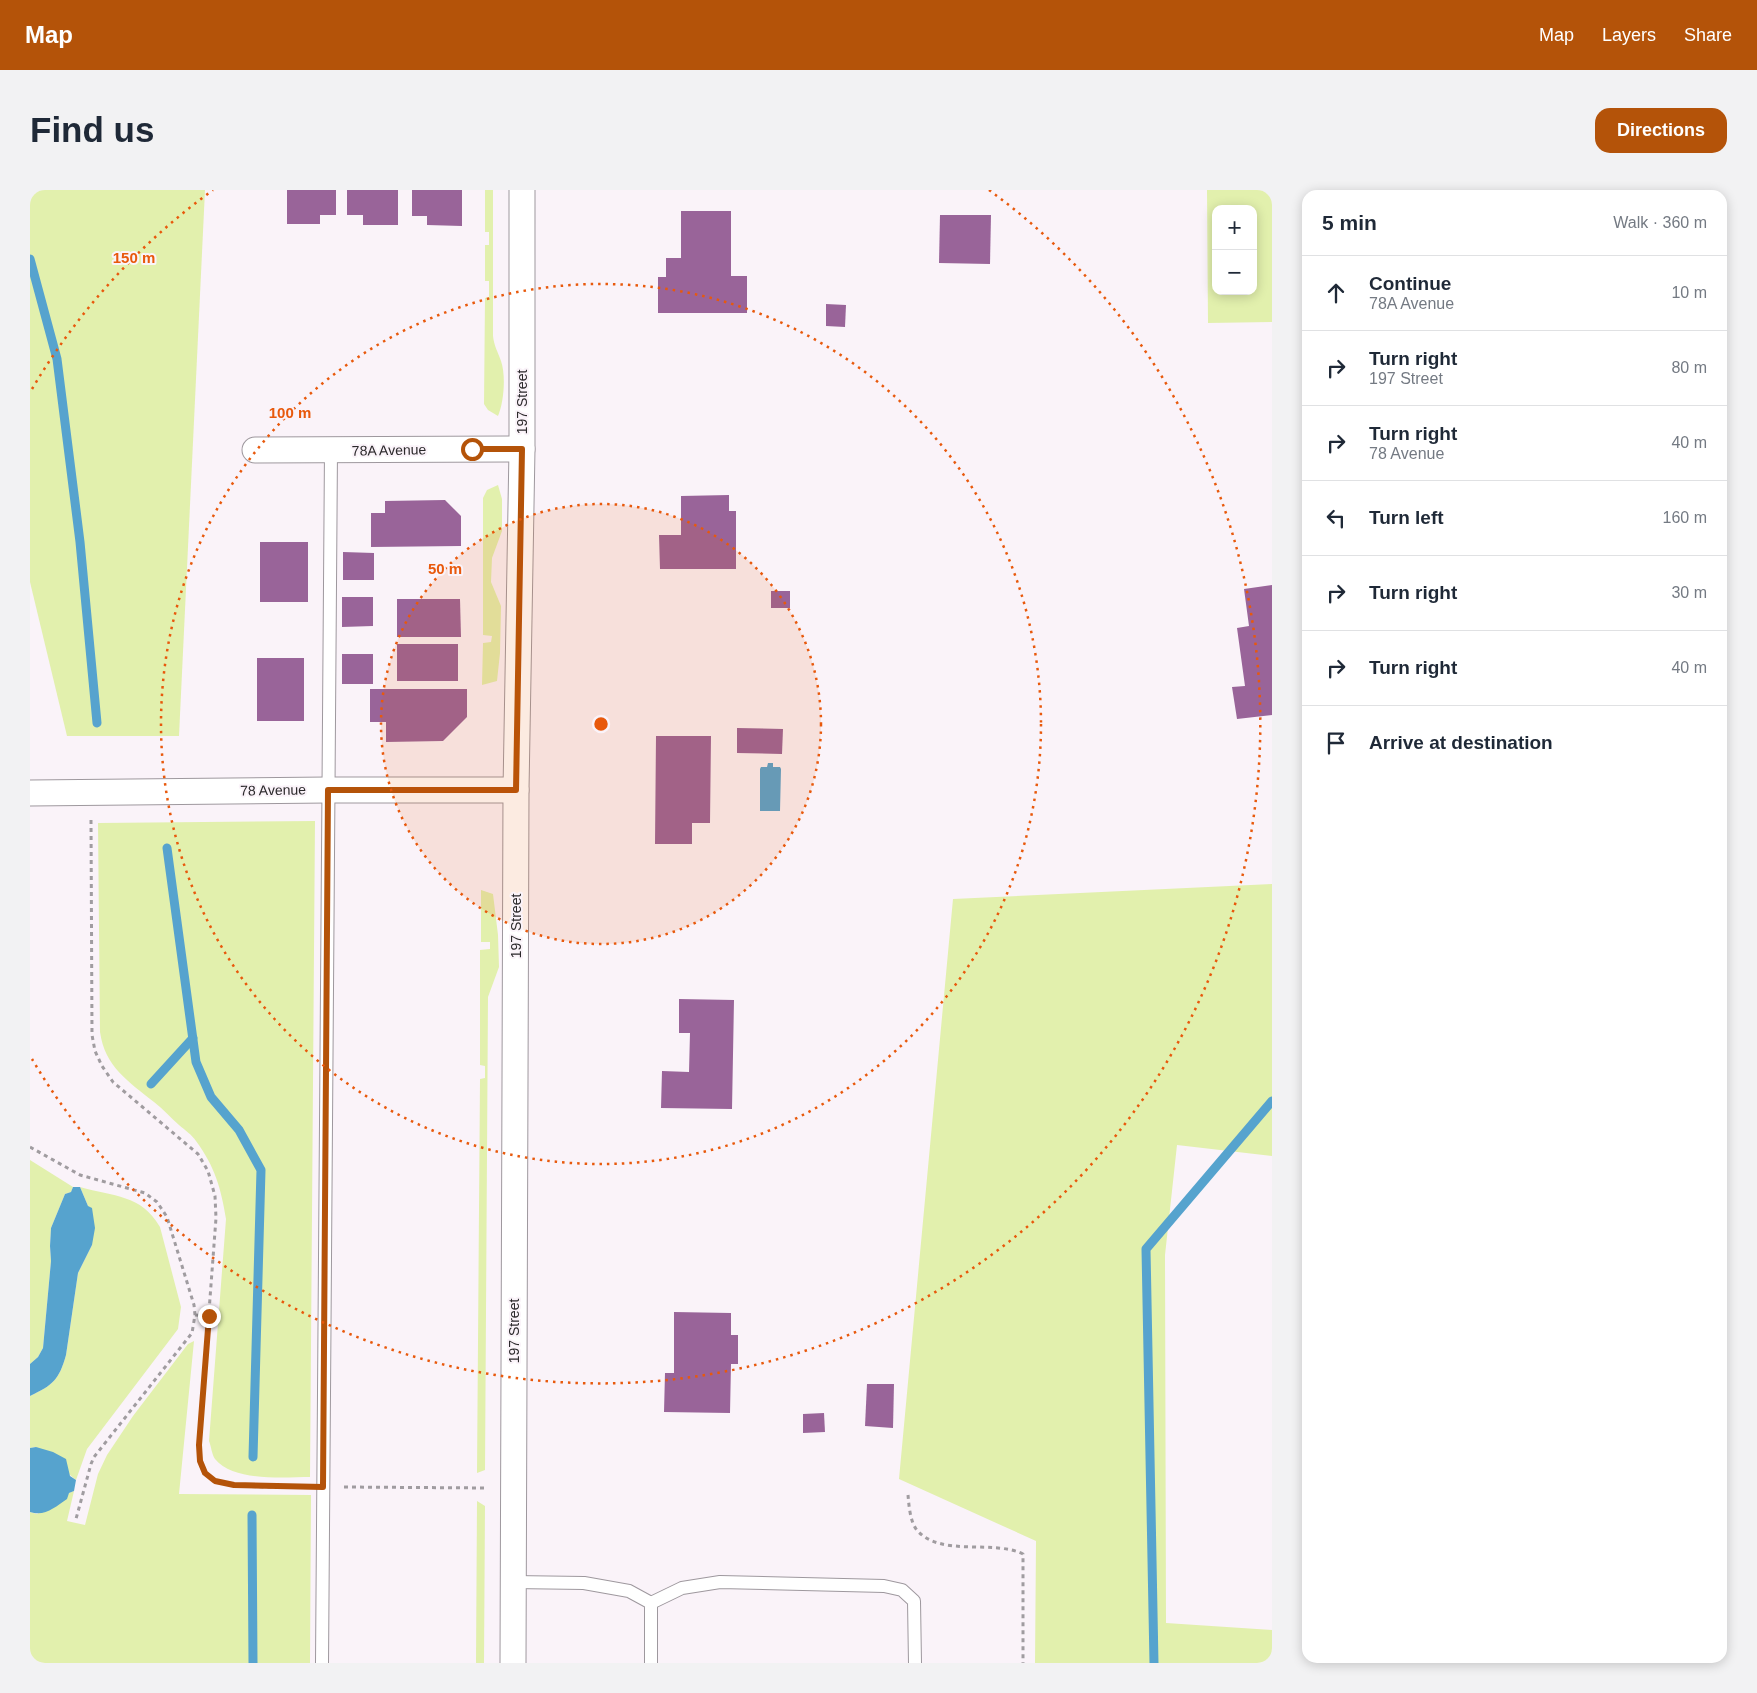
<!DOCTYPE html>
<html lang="en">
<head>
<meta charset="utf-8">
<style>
	body { margin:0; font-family:Arial,sans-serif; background:#f2f2f3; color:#1f2937 }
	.controls { position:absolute; right:15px; top:15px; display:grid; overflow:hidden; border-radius:10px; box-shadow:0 2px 12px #0003 }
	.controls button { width:45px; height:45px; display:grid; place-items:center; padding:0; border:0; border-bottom:1px solid #e0e1e3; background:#fff; color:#1f2937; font:25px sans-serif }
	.stop { position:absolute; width:15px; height:15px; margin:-11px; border:4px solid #b45309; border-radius:50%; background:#fff }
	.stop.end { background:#b45309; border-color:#fff; box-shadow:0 1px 5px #0008 }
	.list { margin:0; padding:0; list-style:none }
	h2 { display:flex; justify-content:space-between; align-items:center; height:65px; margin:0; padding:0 20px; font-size:21px }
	h2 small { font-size:16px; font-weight:400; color:#747a83 }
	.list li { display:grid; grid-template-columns:32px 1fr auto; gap:15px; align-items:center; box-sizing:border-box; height:75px; padding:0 20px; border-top:1px solid #e0e1e3 }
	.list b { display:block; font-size:19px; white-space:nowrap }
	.list p { margin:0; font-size:16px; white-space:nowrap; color:#747a83 }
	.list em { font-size:16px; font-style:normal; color:#747a83 }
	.icon { flex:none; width:28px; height:28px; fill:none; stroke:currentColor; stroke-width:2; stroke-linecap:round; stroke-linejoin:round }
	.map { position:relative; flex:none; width:1242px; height:1473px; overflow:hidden; border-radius:15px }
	header { display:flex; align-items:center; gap:30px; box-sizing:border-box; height:70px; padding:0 25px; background:#b45309; color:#fff }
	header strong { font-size:24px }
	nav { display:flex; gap:28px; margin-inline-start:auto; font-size:18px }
	.intro { display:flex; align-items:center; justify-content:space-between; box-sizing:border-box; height:120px; padding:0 30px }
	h1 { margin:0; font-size:35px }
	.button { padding:12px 22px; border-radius:15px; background:#b45309; color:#fff; font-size:18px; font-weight:700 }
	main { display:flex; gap:30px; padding:0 30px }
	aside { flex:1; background:#fff; border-radius:15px; box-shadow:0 2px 12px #0003 }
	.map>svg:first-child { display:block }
	.green { fill:#e2f0ad; fill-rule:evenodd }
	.water { fill:#56a3ce }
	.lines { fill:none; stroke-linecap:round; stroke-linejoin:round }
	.stream { stroke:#56a3ce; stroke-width:9 }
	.building { fill:#996499 }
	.lane-casing { stroke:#9e989e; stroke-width:14 }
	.street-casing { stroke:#9e989e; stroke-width:27 }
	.path { stroke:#a09ca0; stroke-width:3; stroke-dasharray:4 4; stroke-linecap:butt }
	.lane { stroke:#fff; stroke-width:12 }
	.street { stroke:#fff; stroke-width:25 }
	.route { stroke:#b45309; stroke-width:6 }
	.ring { fill:none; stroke:#e8590c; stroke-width:2.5; stroke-dasharray:2.5 5 }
	.labels { text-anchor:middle; stroke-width:4; stroke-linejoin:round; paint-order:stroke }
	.street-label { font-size:14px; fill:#2b292b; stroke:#faf3f9 }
	.centre { fill:#e8590c; stroke:#faf3f9; stroke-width:2.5 }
	.ring-label { font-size:15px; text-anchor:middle; font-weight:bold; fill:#e8590c; stroke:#faf3f9; stroke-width:4; stroke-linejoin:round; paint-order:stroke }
</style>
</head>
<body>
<header>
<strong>Map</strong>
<nav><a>Map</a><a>Layers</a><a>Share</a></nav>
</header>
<div class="intro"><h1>Find us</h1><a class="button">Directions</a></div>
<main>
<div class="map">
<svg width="1242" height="1473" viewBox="0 0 1242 1473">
	<rect width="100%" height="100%" fill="#faf3f9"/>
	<g class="green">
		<path d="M 0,0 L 175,0 L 149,546 L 37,546 L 0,392 Z"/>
		<path d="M 455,0 L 463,0 L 463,146 C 464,156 468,162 471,171 C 476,185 474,212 468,226 L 458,220 L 454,214 L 455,108 L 459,107 L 459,91 L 455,91 L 455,55 L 459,55 L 459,42 L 455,42 Z"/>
		<path d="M 1177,0 L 1242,0 L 1242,132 L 1178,133 ZM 1186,19 L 1223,19 L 1223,101 L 1186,101 Z"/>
		<path d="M 468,295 L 472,309 L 472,341 L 462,368 L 461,392 L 471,416 L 470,463 L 467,491 L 452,495 L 453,453 L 461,452 L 462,446 L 453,445 L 453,308 L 457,300 Z"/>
		<path d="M 285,631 L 280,1287 C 254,1287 204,1292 185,1269 C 182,1265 181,1256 179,1251 L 196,1029 C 191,998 185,977 166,951 C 162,945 155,940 149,935 C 141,928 133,919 124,912 C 98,891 75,877 70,842 L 68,633 Z"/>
		<path d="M 1242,694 L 1242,966 L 1147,955 L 1135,1065 L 1136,1433 L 1242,1440 L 1242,1473 L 1005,1473 L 1006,1351 L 869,1289 L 923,709 Z"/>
		<path d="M 451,700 L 463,704 L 468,745 L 469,777 L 458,807 L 455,1280 L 447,1283 L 450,889 L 455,888 L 455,876 L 450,875 L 450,760 L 460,759 L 460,752 L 451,752 Z"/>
		<path d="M 0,970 L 43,997 L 41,1002 L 35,1004 L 21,1038 L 20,1056 L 21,1071 L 13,1158 L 8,1167 L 0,1174 Z"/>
		<path d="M 50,997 C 84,1007 111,1004 130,1037 L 151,1117 L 148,1139 L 57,1259 L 46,1290 L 6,1257 L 0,1258 L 0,1206 C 23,1195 29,1190 36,1165 L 48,1083 L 62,1055 L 58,1016 Z"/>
		<path d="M 164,1151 L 149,1304 L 281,1305 L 280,1473 L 0,1473 L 0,1322 L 7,1324 L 39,1303 L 44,1301 L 37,1331 L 55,1335 L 68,1284 L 77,1265 L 103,1226 L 158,1154 Z"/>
		<path d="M 447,1311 L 455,1316 L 454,1473 L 446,1473 Z"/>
	</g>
	<g class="water">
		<path d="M 738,573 L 743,573 L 743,577 L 750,577 L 751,579 L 750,621 L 730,621 L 730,579 L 731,577 L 737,577 Z"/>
		<path d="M 43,997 L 50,997 L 58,1016 L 62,1018 L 65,1038 L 62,1055 L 48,1083 L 36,1165 C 29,1190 23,1195 0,1206 L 0,1174 L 8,1167 L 13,1158 L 21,1071 L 20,1056 L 21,1038 L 35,1004 L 41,1002 Z"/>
		<path d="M 6,1257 L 23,1262 L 36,1269 L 40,1286 L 46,1290 L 44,1301 L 39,1303 L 37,1309 C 25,1317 15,1327 0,1322 L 0,1258 Z"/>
	</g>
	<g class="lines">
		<g class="stream">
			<path d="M 0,69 L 27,169 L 50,352 L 67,533"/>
			<path d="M 137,658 L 166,872 L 181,907 L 209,940 L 231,980 L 223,1267"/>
			<path d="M 121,894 L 163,848"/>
			<path d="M 222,1325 L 223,1473"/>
			<path d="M 1124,1473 L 1116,1059 L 1242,911"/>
		</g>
	</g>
	<g class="building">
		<path d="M 257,0 L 306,0 L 306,25 L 290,25 L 290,34 L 257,34 Z"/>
		<path d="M 317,0 L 368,0 L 368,35 L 333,35 L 333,25 L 317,25 Z"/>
		<path d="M 382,0 L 432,0 L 432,36 L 397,35 L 397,26 L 382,26 Z"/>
		<path d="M 651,21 L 701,21 L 701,86 L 717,86 L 717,123 L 628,123 L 628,87 L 636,87 L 636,68 L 651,68 Z"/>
		<path d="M 910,25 L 961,25 L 960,74 L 909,73 Z"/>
		<path d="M 796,114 L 816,115 L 815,137 L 796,136 Z"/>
		<path d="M 699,305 L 699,321 L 706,321 L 706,379 L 630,379 L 629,345 L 651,345 L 651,306 Z"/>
		<path d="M 415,310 L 431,326 L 431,356 L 341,357 L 341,323 L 355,323 L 355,311 Z"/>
		<rect x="230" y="352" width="48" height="60"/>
		<path d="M 313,362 L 344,363 L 344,390 L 313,390 Z"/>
		<path d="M 1242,395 L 1242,525 L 1207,529 L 1202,497 L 1215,496 L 1207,438 L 1219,436 L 1214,399 Z"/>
		<rect x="741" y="401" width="19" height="17"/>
		<path d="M 312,407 L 343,407 L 343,436 L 312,437 Z"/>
		<path d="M 367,409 L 430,409 L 431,447 L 367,447 Z"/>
		<rect x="367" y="454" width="61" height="37"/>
		<rect x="312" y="464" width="31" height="30"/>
		<rect x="227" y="468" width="47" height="63"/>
		<path d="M 340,499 L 437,499 L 437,527 L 413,551 L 356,552 L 356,532 L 340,532 Z"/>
		<path d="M 707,538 L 753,539 L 752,564 L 707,563 Z"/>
		<path d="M 626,546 L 681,546 L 680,633 L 662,633 L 662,654 L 625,654 Z"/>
		<path d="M 649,809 L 704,810 L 702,919 L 631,918 L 632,881 L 659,882 L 660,843 L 649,843 Z"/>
		<path d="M 644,1122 L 701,1123 L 701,1145 L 708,1145 L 708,1174 L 701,1174 L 700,1223 L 634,1222 L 635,1183 L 644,1183 Z"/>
		<path d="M 837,1194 L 864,1194 L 863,1238 L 835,1236 Z"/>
		<path d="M 794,1223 L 795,1242 L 773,1243 L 773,1224 Z"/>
	</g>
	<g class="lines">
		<g class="lane-casing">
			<g id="lane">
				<path d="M 483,1392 L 554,1393 L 599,1401 L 621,1413 L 621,1473"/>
				<path d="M 621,1413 L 652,1398 L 690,1392 L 854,1396 L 872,1400 L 884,1411 L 885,1473"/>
				<path d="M 292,1473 L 301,260"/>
			</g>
		</g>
		<g class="street-casing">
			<g id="street">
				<path d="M 225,260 L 492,259"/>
				<path d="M 0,603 L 298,600 L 486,600"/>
				<path d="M 483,1473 L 486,600 L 492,259 L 492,0"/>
			</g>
		</g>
		<g class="path">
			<path d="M 61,630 L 62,845 L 65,861 L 72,876 L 83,892 L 168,964 L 178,981 L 185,1006 L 186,1028 L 169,1255 C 170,1265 169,1277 177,1284 C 192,1301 250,1296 272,1297"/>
			<path d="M 0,957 L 50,985 L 115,1003 L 127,1012 L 137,1027 L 164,1115 L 165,1125 L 162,1143 L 64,1267 L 61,1274 L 46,1329"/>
			<path d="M 165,1125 L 179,1126"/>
			<path d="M 314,1297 L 457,1298"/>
			<path d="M 878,1305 C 879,1316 880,1330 886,1339 C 909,1368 963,1349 993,1364 L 993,1473"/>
		</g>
		<use href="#lane" class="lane"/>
		<use href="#street" class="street"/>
	</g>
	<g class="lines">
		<path class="route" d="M 179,1126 L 169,1255 L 170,1271 L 175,1283 L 185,1291 L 204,1295 L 293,1297 L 298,600 L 486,600 L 492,259 L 442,259"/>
	</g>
	<circle cx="571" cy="534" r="220" fill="#e8590c" fill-opacity=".12"/>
	<g class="ring">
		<circle cx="571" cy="534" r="220"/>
		<circle cx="571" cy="534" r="440"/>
		<path d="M2 199A660 660 0 0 1 183 0M959 0A660 660 0 1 1 2 869"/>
	</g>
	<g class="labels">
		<g class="street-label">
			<text transform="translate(492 212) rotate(-90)" y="5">197 Street</text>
			<text transform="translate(359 260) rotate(-1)" y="5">78A Avenue</text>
			<text transform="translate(243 600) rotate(-1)" y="5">78 Avenue</text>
			<text transform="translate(486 736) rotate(-90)" y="5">197 Street</text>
			<text transform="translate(484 1141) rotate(-90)" y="5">197 Street</text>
		</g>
	</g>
	<circle cx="571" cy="534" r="8" class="centre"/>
	<g class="ring-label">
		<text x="104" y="73">150 m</text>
		<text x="260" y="228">100 m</text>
		<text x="415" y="384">50 m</text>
	</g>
</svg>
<div class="controls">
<button>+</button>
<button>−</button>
</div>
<div class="stop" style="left:442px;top:259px"></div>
<div class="stop end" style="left:179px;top:1126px"></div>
</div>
<aside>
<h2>5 min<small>Walk · 360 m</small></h2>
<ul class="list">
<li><svg class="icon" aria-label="ahead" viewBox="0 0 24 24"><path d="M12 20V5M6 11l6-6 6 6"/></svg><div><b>Continue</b><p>78A Avenue</p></div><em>10 m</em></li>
<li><svg class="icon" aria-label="right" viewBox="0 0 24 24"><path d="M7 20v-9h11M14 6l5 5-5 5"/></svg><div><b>Turn right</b><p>197 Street</p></div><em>80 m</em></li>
<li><svg class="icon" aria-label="right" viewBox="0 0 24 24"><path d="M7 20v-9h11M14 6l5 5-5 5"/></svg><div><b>Turn right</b><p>78 Avenue</p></div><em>40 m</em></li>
<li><svg class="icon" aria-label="left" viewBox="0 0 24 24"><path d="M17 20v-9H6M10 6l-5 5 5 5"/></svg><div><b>Turn left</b></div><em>160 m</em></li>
<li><svg class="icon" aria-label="right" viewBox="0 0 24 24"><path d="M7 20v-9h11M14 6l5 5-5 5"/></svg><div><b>Turn right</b></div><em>30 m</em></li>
<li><svg class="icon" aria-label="right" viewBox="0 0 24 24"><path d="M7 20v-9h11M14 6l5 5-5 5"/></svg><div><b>Turn right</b></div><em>40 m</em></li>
<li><svg class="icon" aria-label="arrive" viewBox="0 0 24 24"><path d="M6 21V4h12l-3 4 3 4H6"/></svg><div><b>Arrive at destination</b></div></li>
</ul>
</aside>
</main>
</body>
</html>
